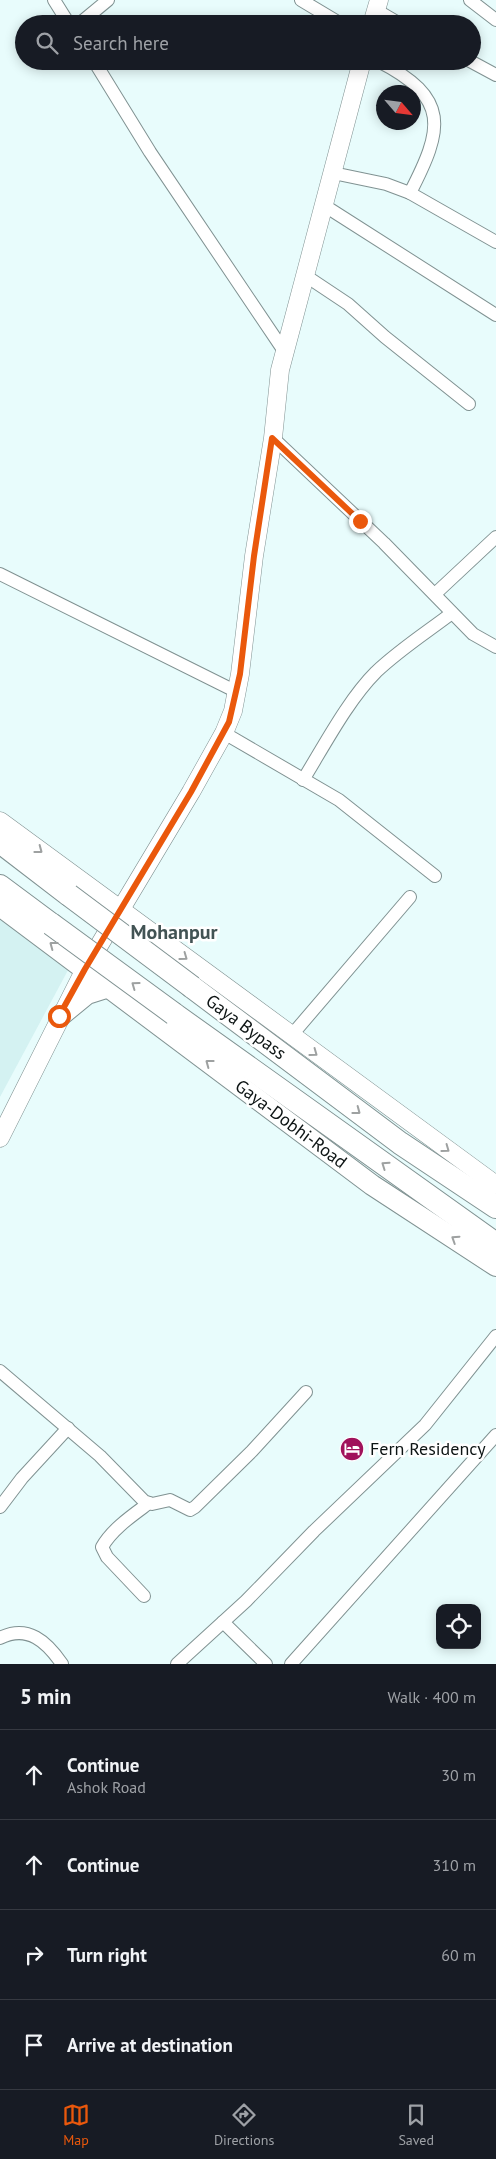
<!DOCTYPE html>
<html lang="en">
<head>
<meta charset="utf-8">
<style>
	body { margin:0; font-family:"PT Sans",sans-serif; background:#20242c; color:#f1f3f6 }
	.controls { position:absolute; right:15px; bottom:15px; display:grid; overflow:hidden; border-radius:10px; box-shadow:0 2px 12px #0003 }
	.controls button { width:45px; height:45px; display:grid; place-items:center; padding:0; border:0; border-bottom:1px solid #363941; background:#171b24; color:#f1f3f6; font:25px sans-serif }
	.compass { position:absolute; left:376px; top:85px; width:45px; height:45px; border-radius:50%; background:#171b24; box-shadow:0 2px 12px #0003; rotate:118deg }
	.stop { position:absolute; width:15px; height:15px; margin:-11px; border:4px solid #ea580c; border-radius:50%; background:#fff }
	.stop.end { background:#ea580c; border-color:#fff; box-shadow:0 1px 5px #0008 }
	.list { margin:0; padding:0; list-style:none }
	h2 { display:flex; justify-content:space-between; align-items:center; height:65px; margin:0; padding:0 20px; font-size:21px }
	h2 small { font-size:16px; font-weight:400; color:#9ea1a6 }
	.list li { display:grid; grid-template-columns:32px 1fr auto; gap:15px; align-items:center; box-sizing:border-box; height:90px; padding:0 20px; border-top:1px solid #363941 }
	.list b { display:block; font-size:19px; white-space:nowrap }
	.list p { margin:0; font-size:16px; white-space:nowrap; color:#9ea1a6 }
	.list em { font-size:16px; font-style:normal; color:#9ea1a6 }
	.icon { flex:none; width:28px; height:28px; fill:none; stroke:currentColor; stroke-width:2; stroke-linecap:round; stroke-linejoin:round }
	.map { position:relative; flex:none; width:496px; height:1664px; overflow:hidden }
	.search { position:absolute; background:#171b24; box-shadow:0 2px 12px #0003; left:15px; right:15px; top:15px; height:55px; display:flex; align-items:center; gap:12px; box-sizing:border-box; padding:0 18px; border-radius:28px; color:#9ea1a6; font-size:19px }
	.sheet { height:425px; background:#171b24 }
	nav { display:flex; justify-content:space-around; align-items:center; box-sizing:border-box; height:70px; border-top:1px solid #363941; background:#171b24; font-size:14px; color:#9ea1a6 }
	nav a { display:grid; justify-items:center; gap:2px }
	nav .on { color:#ea580c }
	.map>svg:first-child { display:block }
	.built { fill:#d4f2f2 }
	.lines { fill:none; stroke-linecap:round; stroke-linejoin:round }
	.street-casing { stroke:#809292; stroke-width:14 }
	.secondary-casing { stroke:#809292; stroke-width:19 }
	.primary-casing { stroke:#809292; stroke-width:22 }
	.highway-casing { stroke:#809292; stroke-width:24 }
	.street { stroke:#fff; stroke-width:12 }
	.secondary { stroke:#fff; stroke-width:18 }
	.primary { stroke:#fff; stroke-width:20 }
	.highway { stroke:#fff; stroke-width:22 }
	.highway-bridge-casing { stroke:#809292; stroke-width:24; stroke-linecap:butt }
	.highway-bridge { stroke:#fff; stroke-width:22 }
	.oneway { stroke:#9ea1a1 }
	.route { stroke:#ea580c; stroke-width:6 }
	.labels { text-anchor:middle; stroke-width:5; stroke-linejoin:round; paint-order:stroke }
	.street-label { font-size:18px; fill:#0d1414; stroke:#fff }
	.poi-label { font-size:18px; fill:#0d1414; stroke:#fff; text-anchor:start }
	.quarter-label { font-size:20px; font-weight:bold; fill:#425354; stroke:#fff }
</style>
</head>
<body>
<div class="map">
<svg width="496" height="1664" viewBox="0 0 496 1664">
	<rect width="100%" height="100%" fill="#e8fcfc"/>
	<path class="built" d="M 0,906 L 74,959 L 0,1097 Z"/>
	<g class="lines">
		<g class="street-casing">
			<g id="street">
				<path d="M 54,0 L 69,24"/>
				<path d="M 301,0 L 341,24"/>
				<path d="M 470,0 L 496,20"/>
				<path d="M 376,10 L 400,24"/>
				<path d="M 79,24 L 108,0"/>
				<path d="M 94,61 L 150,152 L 284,351"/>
				<path d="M 378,61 C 451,98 443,129 410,193"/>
				<path d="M 470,61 L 496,75"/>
				<path d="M 333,173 L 386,184 L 410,193 L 496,242"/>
				<path d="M 325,206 L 496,315"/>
				<path d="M 306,276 L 348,304 L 385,337 L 469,404"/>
				<path d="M 273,438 L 384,543 L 473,634 L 496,647"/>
				<path d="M 0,574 L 237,692"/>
				<path d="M 435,594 L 496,537"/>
				<path d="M 224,733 L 339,800 L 435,876"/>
				<path d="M 303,780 C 324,746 348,700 376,672 C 399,650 427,632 452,613"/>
				<path d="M 291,1036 L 410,897"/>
				<path d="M 0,1371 L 100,1456 L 144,1501 L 152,1504 L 170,1500 L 190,1510 L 195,1507 L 252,1451 L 306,1392"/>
				<path d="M 0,1507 L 22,1478 L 68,1428"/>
				<path d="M 144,1596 L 107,1557 L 102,1547 C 112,1529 133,1515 149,1503"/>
				<path d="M 223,1622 L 266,1664"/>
				<path d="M 0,1638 C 28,1624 47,1642 62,1664"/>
				<path d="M 177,1664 L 246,1601 L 314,1531 L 425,1425 L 496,1336"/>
				<path d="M 291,1664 L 496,1435"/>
			</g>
		</g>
		<g class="secondary-casing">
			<g id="secondary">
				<path d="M 372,24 L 379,0"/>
				<path d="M 0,821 L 496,1185"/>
				<path d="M 0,1138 L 85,969 L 191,792 L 224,733 L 233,711 L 240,674 L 254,556 L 273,438 L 280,370 L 362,61"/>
			</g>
		</g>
		<g class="primary-casing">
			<g id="primary">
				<path d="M 0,906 L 372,1185 L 496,1266"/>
				<path d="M 59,1017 L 87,994 L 109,987"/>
			</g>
		</g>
		<g class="highway-casing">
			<g id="highway">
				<path d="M 0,842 L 69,895"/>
				<path d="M 0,886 L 51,924"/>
				<path d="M 192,987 L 400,1143 L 496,1207"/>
				<path d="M 174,1014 L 496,1244"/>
			</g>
		</g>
		<use href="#street" class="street"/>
		<use href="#secondary" class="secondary"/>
		<use href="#primary" class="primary"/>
		<use href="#highway" class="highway"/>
		<g class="highway-bridge-casing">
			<g id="highway-bridge">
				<path d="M 69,895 L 192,987"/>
				<path d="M 51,924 L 174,1014"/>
			</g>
		</g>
		<use href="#highway-bridge" class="highway-bridge"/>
	</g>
	<defs><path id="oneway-chevron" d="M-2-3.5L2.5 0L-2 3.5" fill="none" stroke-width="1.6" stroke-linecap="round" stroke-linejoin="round" transform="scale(1.25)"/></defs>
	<g class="oneway">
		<use href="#oneway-chevron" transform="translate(39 850) rotate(37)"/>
		<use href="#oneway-chevron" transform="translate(53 945) rotate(-143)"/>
		<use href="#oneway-chevron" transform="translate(184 957) rotate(36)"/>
		<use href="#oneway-chevron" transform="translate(135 985) rotate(-144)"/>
		<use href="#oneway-chevron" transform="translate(314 1053) rotate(36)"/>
		<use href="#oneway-chevron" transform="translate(209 1063) rotate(-143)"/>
		<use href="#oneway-chevron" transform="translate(357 1111) rotate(37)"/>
		<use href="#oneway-chevron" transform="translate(446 1149) rotate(36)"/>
		<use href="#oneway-chevron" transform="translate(385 1165) rotate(-145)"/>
		<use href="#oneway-chevron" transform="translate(455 1239) rotate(-147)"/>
	</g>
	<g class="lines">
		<path class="route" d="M 59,1016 L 85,969 L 191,792 L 229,722 L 240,674 L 254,556 L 272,438 L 360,521"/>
	</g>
	<defs>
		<g id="hotel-disc" transform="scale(1.25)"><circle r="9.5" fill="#a0125b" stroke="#fff"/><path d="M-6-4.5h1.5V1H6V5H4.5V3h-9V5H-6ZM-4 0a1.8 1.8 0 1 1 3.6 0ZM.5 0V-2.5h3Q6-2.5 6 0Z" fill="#fff"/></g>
	</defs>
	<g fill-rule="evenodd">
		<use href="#hotel-disc" x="352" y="1449"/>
	</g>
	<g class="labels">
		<g class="street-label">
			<text transform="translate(246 1027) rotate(37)" y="6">Gaya Bypass</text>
			<text transform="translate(291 1124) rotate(37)" y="6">Gaya-Dobhi-Road</text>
		</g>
		<g class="poi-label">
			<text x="370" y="1455">Fern Residency</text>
		</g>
		<g class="quarter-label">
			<text x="174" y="939">Mohanpur</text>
		</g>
	</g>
</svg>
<div class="controls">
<button><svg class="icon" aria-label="locate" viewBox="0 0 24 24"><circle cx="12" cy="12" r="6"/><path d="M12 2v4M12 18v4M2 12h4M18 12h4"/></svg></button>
</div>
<svg class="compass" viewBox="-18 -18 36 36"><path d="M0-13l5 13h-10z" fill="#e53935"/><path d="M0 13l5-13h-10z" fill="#9ea1a6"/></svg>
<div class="stop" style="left:59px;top:1016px"></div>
<div class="stop end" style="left:360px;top:521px"></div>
<div class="search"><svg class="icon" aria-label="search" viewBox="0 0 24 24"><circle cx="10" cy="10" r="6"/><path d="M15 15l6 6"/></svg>Search here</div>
</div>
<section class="sheet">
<h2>5 min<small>Walk · 400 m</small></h2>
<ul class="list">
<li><svg class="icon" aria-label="ahead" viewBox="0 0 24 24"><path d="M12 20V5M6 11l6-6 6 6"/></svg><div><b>Continue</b><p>Ashok Road</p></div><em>30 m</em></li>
<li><svg class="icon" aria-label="ahead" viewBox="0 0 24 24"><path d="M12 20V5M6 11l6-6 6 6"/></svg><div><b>Continue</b></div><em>310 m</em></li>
<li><svg class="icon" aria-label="right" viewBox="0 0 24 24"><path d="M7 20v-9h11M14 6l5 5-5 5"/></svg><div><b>Turn right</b></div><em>60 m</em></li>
<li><svg class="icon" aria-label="arrive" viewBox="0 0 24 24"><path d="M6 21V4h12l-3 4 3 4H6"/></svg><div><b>Arrive at destination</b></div></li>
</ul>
</section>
<nav>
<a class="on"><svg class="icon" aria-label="map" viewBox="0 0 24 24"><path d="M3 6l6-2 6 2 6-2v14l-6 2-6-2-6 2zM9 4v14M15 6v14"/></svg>Map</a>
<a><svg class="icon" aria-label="directions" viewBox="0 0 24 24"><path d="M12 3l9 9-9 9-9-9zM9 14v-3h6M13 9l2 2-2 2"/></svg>Directions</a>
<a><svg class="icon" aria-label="saved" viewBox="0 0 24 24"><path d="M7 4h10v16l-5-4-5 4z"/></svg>Saved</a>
</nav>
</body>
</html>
